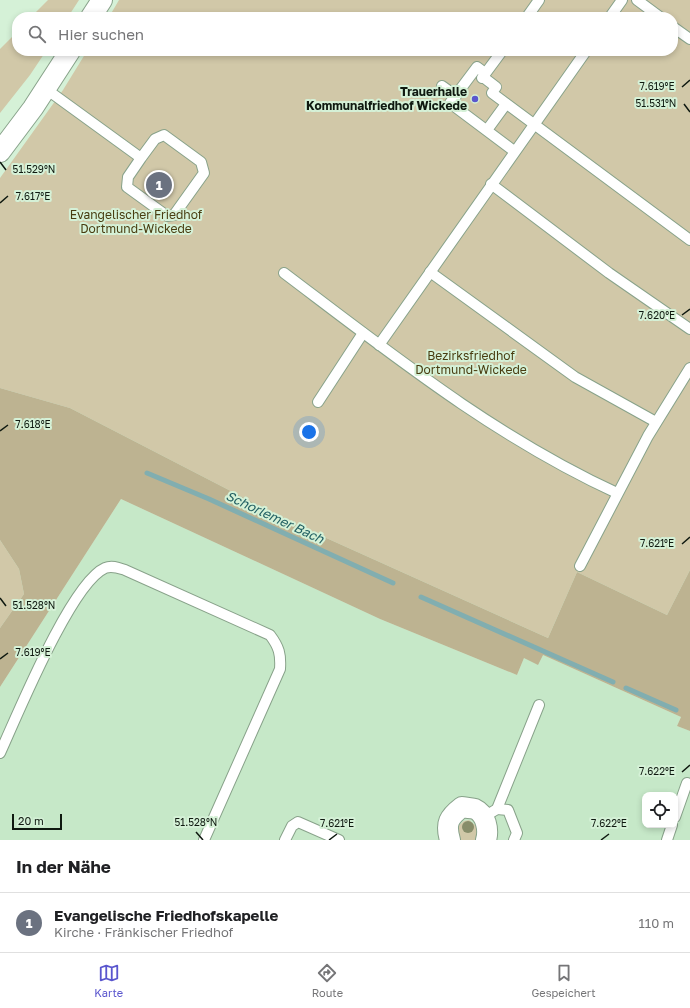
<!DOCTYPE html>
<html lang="de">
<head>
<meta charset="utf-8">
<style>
	body { margin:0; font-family:"Golos Text",sans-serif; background:#f2f2f2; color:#202124 }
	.controls { position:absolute; right:12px; bottom:12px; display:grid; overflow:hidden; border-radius:8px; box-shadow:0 2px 6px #0003 }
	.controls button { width:36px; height:36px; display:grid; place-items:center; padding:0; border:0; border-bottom:1px solid #e0e0e0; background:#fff; color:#202124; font:20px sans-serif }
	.scale { position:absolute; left:12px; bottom:10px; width:50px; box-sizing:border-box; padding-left:4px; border:2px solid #0f1910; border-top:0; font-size:11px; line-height:14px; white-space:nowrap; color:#0f1910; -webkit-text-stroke:3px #d5f1d7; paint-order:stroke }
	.you { position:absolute; left:309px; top:432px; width:14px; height:14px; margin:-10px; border:3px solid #fff; border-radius:50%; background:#1a73e8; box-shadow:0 0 0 6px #1a73e833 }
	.badge { display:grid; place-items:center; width:26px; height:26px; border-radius:50%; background:#5a56ce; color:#fff; font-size:13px; font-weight:700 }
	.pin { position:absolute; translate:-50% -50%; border:2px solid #fff; box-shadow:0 1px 4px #0006 }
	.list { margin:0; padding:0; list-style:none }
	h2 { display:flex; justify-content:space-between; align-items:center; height:52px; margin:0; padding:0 16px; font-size:17px }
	h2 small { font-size:13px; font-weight:400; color:#757577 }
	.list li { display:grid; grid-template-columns:26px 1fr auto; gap:12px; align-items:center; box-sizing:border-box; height:60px; padding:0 16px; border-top:1px solid #e0e0e0 }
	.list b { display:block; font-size:15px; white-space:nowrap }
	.list p { margin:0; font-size:13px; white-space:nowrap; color:#757577 }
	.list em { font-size:13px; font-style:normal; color:#757577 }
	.icon { flex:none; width:22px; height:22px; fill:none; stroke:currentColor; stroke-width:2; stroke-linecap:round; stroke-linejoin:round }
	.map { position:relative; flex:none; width:690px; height:840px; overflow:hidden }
	.search { position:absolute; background:#fff; box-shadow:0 2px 6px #0003; left:12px; right:12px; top:12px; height:44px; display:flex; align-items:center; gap:10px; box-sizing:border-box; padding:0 14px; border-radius:16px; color:#757577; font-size:15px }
	.sheet { height:112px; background:#fff }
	nav { display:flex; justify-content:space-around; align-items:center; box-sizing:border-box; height:56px; border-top:1px solid #e0e0e0; background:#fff; font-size:11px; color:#757577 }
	nav a { display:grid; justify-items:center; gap:2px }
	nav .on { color:#5a56ce }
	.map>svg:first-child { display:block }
	.built { fill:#c6e8c8; fill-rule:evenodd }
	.green { fill:#d1c8a8 }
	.forest { fill:#bdb391 }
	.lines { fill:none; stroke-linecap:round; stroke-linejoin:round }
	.stream { stroke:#81aeb0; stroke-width:5 }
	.lane-casing { stroke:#88a28a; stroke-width:12 }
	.street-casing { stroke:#88a28a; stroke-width:22 }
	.lane { stroke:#fff; stroke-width:10 }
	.street { stroke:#fff; stroke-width:20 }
	.tree { fill:#878d6a }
	.ticks { fill:none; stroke:#0f1910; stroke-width:1.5 }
	.poi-dot { fill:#5a56ce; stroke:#d5f1d7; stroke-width:1.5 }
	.labels { text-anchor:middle; stroke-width:4; stroke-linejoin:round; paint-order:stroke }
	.poi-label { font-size:12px; font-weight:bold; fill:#0f1910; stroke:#d5f1d7; text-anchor:end }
	.park-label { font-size:12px; fill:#483c10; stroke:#d5f1d7 }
	.water-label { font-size:13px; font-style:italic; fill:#236063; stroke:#d5f1d7 }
	.ticks-label { font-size:10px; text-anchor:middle; fill:#0f1910; stroke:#d5f1d7; stroke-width:4; stroke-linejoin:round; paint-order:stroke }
</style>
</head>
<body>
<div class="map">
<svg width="690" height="840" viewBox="0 0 690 840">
	<rect width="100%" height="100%" fill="#d5f1d7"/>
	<path class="built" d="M 121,499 L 380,619 L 517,675 L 524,658 L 543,655 L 681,717 L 677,726 L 690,731 L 690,840 L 0,840 L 0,687 ZM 645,795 L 675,795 L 675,825 L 645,825 Z"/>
	<g class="green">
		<path d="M 48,0 L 79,0 L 68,17 L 31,17 Z"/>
		<path d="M 119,0 L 690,0 L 690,570 L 667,615 L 577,572 L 548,638 L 293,523 L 70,408 L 0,388 L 0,178 L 63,90 L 87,51 L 673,51 L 673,17 L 109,17 Z"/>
		<path d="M 17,32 L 17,51 L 46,51 L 30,75 L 0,113 L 0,49 Z"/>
		<path d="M 0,540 L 19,569 L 24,594 L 0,628 Z"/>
		<path d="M 469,820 L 476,826 L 478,832 L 476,840 L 457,840 L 457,827 L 464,821 Z"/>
	</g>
	<path class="forest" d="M 0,388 L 70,408 L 293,523 L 548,638 L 577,572 L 667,615 L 690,570 L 690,731 L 677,726 L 681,717 L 543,655 L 538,665 L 524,658 L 517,675 L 380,619 L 121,499 L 0,687 L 0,628 L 24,594 L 19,569 L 0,540 Z"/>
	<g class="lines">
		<g class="stream">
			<path d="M 147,473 L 209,499 L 393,583"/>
			<path d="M 421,597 L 613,682"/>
			<path d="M 626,688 L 676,710"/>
		</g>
		<g class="lane-casing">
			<g id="lane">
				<path d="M 637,0 L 660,17"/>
				<path d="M 527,17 L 539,0"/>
				<path d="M 610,17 L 622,0"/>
				<path d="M 673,27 L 690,39"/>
				<path d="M 485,73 L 477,67 L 450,103 L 514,151"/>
				<path d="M 483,77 L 496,87 L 492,93 L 690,240"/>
				<path d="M 482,78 L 502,51"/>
				<path d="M 442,86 L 456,96"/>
				<path d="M 46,89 L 141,158 L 155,139 L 164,135 L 201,162 L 204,173 L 174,215 L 167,216 L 127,187 L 128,177 L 141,158"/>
				<path d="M 487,130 L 506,104"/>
				<path d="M 491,184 L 609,273 L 690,329"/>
				<path d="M 430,272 L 575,377 L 656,422"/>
				<path d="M 284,273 C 390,353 495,437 617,493"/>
				<path d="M 379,345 L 586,51"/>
				<path d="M 318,402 L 363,333"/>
				<path d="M 580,566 L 648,436 L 690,368"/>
				<path d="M 0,753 C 17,716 71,583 105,568 C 112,565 119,568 125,570 L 270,635 C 279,647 281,654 280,669 L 204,840"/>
				<path d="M 497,809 L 508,810 L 517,833 L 514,840"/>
				<path d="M 484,817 L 497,809 L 539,705"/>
				<path d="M 675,817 L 687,783"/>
				<path d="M 285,840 L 292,826 L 298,822 L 339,840"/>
				<path d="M 667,840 L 672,825"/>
			</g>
		</g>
		<g class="street-casing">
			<g id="street">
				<path d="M 91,17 L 102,0"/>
				<path d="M 0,152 L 33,108 L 70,51"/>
				<path d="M 450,840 C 445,823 449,817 462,807 C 466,808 472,808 475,809 C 486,814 489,830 486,840"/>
			</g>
		</g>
		<use href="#lane" class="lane"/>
		<use href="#street" class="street"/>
	</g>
	<circle class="tree" cx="468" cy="827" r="6"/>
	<path class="ticks" d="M 682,87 L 690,80M 684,104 L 690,112M 0,162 L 6,170M 0,203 L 8,196M 682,315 L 690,309M 0,431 L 8,425M 682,544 L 690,537M 0,598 L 6,606M 0,659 L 8,653M 682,772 L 690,765M 196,832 L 203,840M 329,840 L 337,834M 601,840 L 609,834"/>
	<circle class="poi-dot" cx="475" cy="99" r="4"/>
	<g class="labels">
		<g class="poi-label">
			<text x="467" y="96">Trauerhalle<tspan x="467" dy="14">Kommunalfriedhof Wickede</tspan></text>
		</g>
		<g class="park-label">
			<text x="136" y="219">Evangelischer Friedhof<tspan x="136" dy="14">Dortmund-Wickede</tspan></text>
			<text x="471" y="360">Bezirksfriedhof<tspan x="471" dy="14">Dortmund-Wickede</tspan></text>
		</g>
		<g class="water-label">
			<text transform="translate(275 517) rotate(25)" y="5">Schorlemer Bach</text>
		</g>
	</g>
	<g class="ticks-label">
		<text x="657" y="90">7.619°E</text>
		<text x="656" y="107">51.531°N</text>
		<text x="34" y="173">51.529°N</text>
		<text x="33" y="200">7.617°E</text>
		<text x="657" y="319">7.620°E</text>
		<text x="33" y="428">7.618°E</text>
		<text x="657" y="547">7.621°E</text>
		<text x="34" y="609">51.528°N</text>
		<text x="33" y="656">7.619°E</text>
		<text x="657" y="775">7.622°E</text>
		<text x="196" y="826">51.528°N</text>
		<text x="337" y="827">7.621°E</text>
		<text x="609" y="827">7.622°E</text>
	</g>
</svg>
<div class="controls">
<button><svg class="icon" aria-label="locate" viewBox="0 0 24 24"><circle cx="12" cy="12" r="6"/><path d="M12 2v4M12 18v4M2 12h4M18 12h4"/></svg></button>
</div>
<div class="scale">20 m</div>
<div class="you"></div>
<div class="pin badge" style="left:159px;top:185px;background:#6b7280">1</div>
<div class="search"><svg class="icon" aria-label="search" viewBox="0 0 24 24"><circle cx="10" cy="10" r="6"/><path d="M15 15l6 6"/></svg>Hier suchen</div>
</div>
<section class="sheet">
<h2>In der Nähe<small></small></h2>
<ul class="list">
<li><span class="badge" style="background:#6b7280">1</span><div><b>Evangelische Friedhofskapelle</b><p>Kirche · Fränkischer Friedhof</p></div><em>110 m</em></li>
</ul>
</section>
<nav>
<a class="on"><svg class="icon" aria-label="map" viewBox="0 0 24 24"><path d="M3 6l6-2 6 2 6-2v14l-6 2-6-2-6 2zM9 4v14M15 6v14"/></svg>Karte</a>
<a><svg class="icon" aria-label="directions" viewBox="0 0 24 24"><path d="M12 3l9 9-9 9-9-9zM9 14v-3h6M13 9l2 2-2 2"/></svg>Route</a>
<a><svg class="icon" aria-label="saved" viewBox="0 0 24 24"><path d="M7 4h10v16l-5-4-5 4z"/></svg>Gespeichert</a>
</nav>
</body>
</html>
